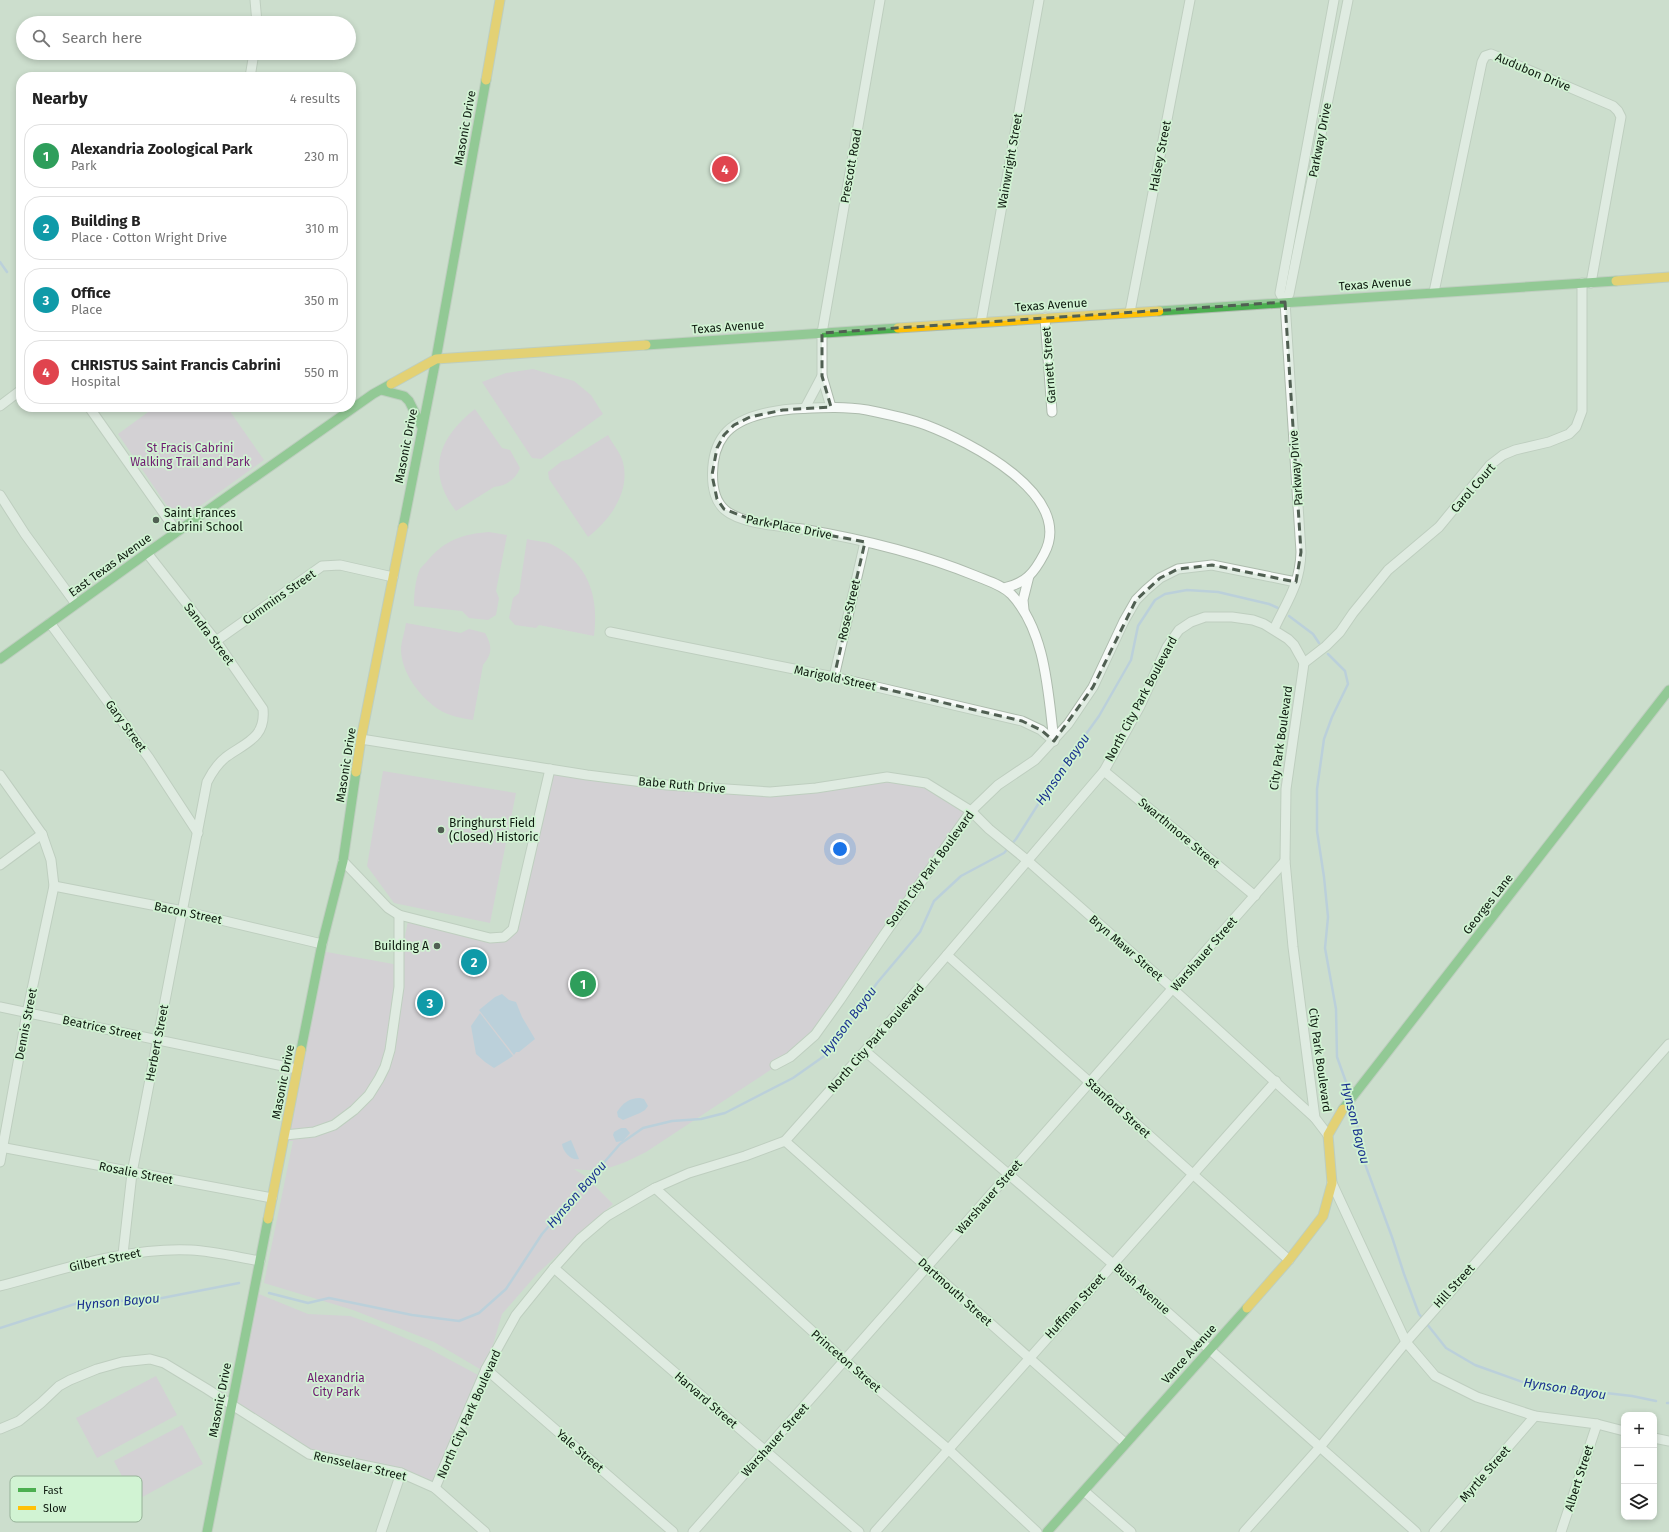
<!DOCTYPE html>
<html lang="en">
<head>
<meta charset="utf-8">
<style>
	body { margin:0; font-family:"Fira Sans",sans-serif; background:#f6f6f6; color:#222 }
	.controls { position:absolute; right:12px; bottom:12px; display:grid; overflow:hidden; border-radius:8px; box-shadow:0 2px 6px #0003 }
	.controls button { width:36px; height:36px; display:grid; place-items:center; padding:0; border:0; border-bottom:1px solid #e0e0e0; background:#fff; color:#222; font:20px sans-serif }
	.you { position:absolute; left:840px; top:849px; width:14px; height:14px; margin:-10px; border:3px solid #fff; border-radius:50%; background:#1a73e8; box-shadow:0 0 0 6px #1a73e833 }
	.badge { display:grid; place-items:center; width:26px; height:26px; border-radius:50%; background:#0f766e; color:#fff; font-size:13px; font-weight:700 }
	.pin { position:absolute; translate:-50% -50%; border:2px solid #fff; box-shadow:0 1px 4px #0006 }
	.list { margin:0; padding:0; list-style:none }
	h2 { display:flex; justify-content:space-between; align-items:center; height:52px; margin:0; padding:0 16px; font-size:17px }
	h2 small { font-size:13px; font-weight:400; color:#767676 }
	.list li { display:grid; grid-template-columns:26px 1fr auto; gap:12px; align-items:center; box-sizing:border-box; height:64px; margin:0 8px 8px; padding:0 8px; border:1px solid #e0e0e0; border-radius:16px }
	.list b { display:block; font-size:15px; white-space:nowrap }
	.list p { margin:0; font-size:13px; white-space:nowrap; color:#767676 }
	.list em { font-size:13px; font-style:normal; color:#767676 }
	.icon { flex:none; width:22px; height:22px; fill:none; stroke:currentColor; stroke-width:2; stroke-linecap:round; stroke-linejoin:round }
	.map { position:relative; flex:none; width:1669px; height:1532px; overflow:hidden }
	.search { position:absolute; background:#fff; box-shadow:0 2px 6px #0003; left:16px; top:16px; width:340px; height:44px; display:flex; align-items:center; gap:10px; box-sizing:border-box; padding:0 14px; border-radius:22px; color:#767676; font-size:15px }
	.panel { position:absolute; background:#fff; box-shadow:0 2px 6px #0003; left:16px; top:72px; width:340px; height:340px; border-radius:16px }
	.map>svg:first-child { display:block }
	.green { fill:#dbc1db }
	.water { fill:#a7bfe9 }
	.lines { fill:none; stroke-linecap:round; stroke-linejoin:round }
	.stream { stroke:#a7bfe9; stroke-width:2.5 }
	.street-casing { stroke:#adbbad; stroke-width:11 }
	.fast-casing { stroke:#adbbad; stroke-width:11 }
	.slow-casing { stroke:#adbbad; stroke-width:11 }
	.street { stroke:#f7faf8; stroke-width:9 }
	.fast { stroke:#4caf50; stroke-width:9 }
	.slow { stroke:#ffc107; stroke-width:9 }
	.marked { fill:none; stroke:#505f52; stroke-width:3; stroke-dasharray:8 5; stroke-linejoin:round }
	.poi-dot { fill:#505f52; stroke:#d1f3d3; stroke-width:1.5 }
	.labels { text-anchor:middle; stroke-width:3.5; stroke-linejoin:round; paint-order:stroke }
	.street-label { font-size:12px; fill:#0e1a0f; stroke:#d1f3d3 }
	.park-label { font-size:12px; fill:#6f1b71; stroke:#d1f3d3 }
	.poi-label { font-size:12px; fill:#0e1a0f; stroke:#d1f3d3; text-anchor:start }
	.water-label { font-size:13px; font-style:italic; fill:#1a328f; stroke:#d1f3d3 }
	.key { fill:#d1f3d3; stroke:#96b298; stroke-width:1 }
	.key-label { font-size:11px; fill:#0e1a0f }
</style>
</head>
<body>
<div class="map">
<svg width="1669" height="1532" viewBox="0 0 1669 1532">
	<rect width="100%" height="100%" fill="#ccdecd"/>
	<g class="green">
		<path d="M 533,369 L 574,381 L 591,395 L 603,414 L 541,459 L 532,458 L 482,382 L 506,373 Z"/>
		<path d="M 155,407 L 227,407 L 264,460 L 178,522 L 118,434 Z"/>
		<path d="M 475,409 L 502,448 L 510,450 L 520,468 C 516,479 506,486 494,487 L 456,511 C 426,472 438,438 475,409 Z"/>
		<path d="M 608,435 C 612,443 619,451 622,459 C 632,490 611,519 588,537 L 549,479 L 548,472 L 562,461 L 570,459 Z"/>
		<path d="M 489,532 L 507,535 L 496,591 L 499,598 L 496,615 L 488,620 L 469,618 L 462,611 L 414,606 C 414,595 415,580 420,569 C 422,566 426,563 428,560 C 445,540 463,534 489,532 Z"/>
		<path d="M 527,539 C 535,541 544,541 551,544 C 589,563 599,597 594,636 L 539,625 L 536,628 L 515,625 L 509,618 L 513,598 L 519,593 Z"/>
		<path d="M 406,623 L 461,633 L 469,629 L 485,633 C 492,646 493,653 483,665 L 473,720 C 461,718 449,716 438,709 C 419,696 400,671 401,647 C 402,639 405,631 406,623 Z"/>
		<path d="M 550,769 L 769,792 L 869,780 L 927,784 L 971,816 L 814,1035 L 790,1057 L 646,1152 C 621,1165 603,1173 574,1169 L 585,1176 L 613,1204 L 537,1274 L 502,1314 L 485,1372 L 434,1342 L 353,1310 L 264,1283 L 293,1141 L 287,1141 L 321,951 L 399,965 L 408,921 L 491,938 L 510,934 Z"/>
		<path d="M 383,771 L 516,793 L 490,923 L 394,903 L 367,866 Z"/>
		<path d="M 254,1292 L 308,1314 L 350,1316 L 375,1325 L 428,1348 L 478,1375 L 434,1483 L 310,1451 L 231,1404 Z"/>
		<path d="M 156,1376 L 177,1415 L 97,1458 L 76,1418 Z"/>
		<path d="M 182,1425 L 203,1464 L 135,1501 L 114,1461 Z"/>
	</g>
	<g class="water">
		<path d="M 502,994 L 509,1000 L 516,1002 L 522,1017 L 535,1039 L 519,1052 L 516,1052 L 514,1055 L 479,1010 L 495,997 Z"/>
		<path d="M 480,1013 L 513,1056 L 494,1068 L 485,1062 L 476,1054 L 471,1026 Z"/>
		<path d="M 640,1098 L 644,1099 L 648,1106 L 645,1110 L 640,1113 L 623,1120 L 618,1117 L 617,1112 C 623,1103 629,1098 640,1098 Z"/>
		<path d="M 621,1128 L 626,1128 L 630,1133 L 623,1141 L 616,1142 L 613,1135 L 614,1132 Z"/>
		<path d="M 571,1140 L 579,1159 C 571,1161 563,1152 562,1144 Z"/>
	</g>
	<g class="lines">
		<g class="stream">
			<path d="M 0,262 L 7,272"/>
			<path d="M 1289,616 L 1313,634 L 1319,643"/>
			<path d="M 1328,654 L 1345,671 L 1348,684 L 1332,717 L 1324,739 L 1317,789 L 1317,831 L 1324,877 L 1328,917 L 1325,948 L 1336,1009 L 1337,1057 L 1350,1093"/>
			<path d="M 1353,1103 L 1365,1164 L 1392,1237 L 1404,1274 L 1419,1314 L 1446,1348 L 1475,1365 L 1528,1384 L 1632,1396 L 1656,1401"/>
			<path d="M 269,1293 L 308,1303 L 329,1298 L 412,1315 L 459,1321 L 479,1313 L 506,1289 L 542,1234 L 620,1144 L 643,1128 L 672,1121 L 701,1119 L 725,1113 L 793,1078 L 827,1054 L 877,983 L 920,932 L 934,901 L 961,876 L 1004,853 L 1016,839 L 1058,773 L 1099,716 L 1131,660 L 1138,626 L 1155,600 L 1165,594 L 1187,590 L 1218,592 L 1269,604 L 1278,608"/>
			<path d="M 0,1328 L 78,1303 L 157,1299 L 239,1283"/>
			<path d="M 1667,1403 L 1669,1403"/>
		</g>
		<g class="street-casing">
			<g id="street">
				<path d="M 255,0 L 257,23"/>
				<path d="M 250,77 L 254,53"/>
				<path d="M 1434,292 L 1482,62 L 1485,56 L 1491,54 L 1613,106 L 1618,111 L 1621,117 L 1591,283"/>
				<path d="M 1285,302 L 1289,294 L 1348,0"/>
				<path d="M 1130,312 L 1190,0"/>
				<path d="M 1045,318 L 1052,412"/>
				<path d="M 981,322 L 1039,0"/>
				<path d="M 0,406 L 21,390"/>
				<path d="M 89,407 L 177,532"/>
				<path d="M 831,407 L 822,376 L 822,333 L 880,0"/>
				<path d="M 805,408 L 822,376"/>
				<path d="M 0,495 L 25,534 L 76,604"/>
				<path d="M 1004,588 C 1026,583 1034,573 1044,554 C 1076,495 968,441 926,425 C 907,418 887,414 867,410 C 842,406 817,408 792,409 C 770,411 739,416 724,435 C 710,453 707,494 725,510 C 741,524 781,526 802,529 C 861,539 920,553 976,576 C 988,581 1002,585 1011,594 C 1046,631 1048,693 1054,741"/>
				<path d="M 1024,610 L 1023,600 L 1029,576"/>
				<path d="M 50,623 L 149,758 L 198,833"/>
				<path d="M 1274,629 C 1287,601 1300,585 1301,552 L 1285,302 L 1280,293 L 1334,0"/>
				<path d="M 610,632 L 834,677 L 1022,721 L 1041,730 L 1054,741"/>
				<path d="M 216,641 L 322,566 L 340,565 L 393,577"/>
				<path d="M 1304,663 L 1326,646 L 1340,632 L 1353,613 L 1388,570 L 1439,527 L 1490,465 L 1503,455 L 1515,450 L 1549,442 L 1569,434 L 1576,427 L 1582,411 L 1582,283"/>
				<path d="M 1304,663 L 1286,789 L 1285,861 L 1293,947 L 1315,1118 L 1328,1135"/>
				<path d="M 834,677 L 865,542"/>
				<path d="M 361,739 L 587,775 L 667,785 L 770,792 L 816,788 L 887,777 L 926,783 L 971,811 L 989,829 L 1028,861 L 1173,989 L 1315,1118"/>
				<path d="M 1104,771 L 1255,896"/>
				<path d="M 0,775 L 42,834 L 51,860 L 54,886 L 27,1013 L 0,1162"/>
				<path d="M 343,861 L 388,908 L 399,915 L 490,938 L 504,937 L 513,929 L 550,769"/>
				<path d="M 0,865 L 42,834"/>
				<path d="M 54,886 L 183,911 L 322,944"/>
				<path d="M 947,955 L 1289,1260"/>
				<path d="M 0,1007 L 297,1069"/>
				<path d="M 865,1051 L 1113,1264 L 1416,1532"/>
				<path d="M 775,1065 L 790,1057 L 815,1035 L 840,1000 L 884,935 L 971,811 L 998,785 L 1035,760 L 1068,724 L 1093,687 L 1124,621 L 1136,600 L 1146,590 L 1160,578 L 1178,569 L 1212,565 L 1296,582"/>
				<path d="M 285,1135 L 314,1132 L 334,1125 L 354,1110 L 369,1095 L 379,1079 L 385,1067 L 390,1050 L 399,987 L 399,915"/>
				<path d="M 785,1141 L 1125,1443"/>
				<path d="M 0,1147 L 272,1198"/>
				<path d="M 1332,1183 L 1406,1342 L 1435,1376 L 1477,1397 L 1535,1416 L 1597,1424 L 1624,1431"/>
				<path d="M 655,1188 L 845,1361 L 948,1449 L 1037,1532"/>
				<path d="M 123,1254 L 132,1173 L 207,782 C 212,772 217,764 226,757 C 245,743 266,738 263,709 L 216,641 L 147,553"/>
				<path d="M 554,1268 L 859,1532"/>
				<path d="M 0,1286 C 62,1270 125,1247 191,1250 C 213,1251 237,1257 260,1261"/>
				<path d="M 486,1369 L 673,1532"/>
				<path d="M 0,1429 L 19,1421 L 41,1403 L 59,1386 L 70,1380 L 97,1369 L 122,1362 L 150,1359 L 164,1363 L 207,1389 L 309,1454 L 401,1473 L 435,1488 L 485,1532"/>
				<path d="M 1654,1438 L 1669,1441"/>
				<path d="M 435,1488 L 486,1369 L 516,1315 L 554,1268 L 580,1239 L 607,1216 L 655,1188 L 689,1173 L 745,1156 L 785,1141 L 865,1051 L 1104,771 L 1140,706 L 1167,647 L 1179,630 L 1191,622 L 1205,617 L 1232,617 L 1253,620 L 1264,624 L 1288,639 L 1294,645 L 1304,663"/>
				<path d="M 1084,1491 L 1131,1532"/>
				<path d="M 381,1532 L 401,1473"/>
				<path d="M 693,1532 L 1285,861"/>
				<path d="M 875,1532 L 1276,1081"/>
				<path d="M 1244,1532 L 1320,1447 L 1406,1342 L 1669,1044"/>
				<path d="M 1434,1532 L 1535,1416"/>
				<path d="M 1561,1532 L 1597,1424"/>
			</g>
		</g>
		<g class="fast-casing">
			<g id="fast">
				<path d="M 1159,311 L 1616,281"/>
				<path d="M 646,345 L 898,328"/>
				<path d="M 381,390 L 404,396 L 409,401 L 422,427"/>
				<path d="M 403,527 L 436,359 L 486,80"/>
				<path d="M 0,659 L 147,553 L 373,394 L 391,384"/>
				<path d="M 301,1050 L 322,944 L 343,861 L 356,772"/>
				<path d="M 1343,1109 L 1669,690"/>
				<path d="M 207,1532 L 268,1219"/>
				<path d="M 1047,1532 L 1247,1308"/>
			</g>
		</g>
		<g class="slow-casing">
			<g id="slow">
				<path d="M 486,80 L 500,0"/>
				<path d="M 1616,281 L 1669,277"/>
				<path d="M 898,328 L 1159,311"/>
				<path d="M 391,384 L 436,359 L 646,345"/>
				<path d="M 356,772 L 361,739 L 403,527"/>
				<path d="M 268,1219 L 301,1050"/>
				<path d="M 1247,1308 L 1289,1260 L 1323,1216 L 1332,1183 L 1328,1135 L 1343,1109"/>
			</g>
		</g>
		<use href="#street" class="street"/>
		<use href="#fast" class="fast"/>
		<use href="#slow" class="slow"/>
	</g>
	<path d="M0 0H1669V1532H0ZM 1285,302 L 1301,552 L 1296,582 L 1212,565 L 1178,569 L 1160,578 L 1136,600 L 1093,687 L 1054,741 L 1041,730 L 1022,721 L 834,677 L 865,542 L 755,521 L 724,509 L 717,499 L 712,475 L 717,448 L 724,435 L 734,425 L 750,417 L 783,410 L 831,407 L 822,376 L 822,333 Z" fill="#ccdecd" fill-opacity=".55" fill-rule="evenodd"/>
	<path class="marked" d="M 1285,302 L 1301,552 L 1296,582 L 1212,565 L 1178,569 L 1160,578 L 1136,600 L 1093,687 L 1054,741 L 1041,730 L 1022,721 L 834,677 L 865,542 L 755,521 L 724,509 L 717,499 L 712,475 L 717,448 L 724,435 L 734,425 L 750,417 L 783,410 L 831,407 L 822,376 L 822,333 Z"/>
	<g class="poi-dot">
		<circle cx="156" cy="520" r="4"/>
		<circle cx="441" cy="830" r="4"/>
		<circle cx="437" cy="946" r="4"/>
	</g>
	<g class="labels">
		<g class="street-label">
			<text transform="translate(1533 72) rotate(23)" y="4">Audubon Drive</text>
			<text transform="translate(465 128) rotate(-80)" y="4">Masonic Drive</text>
			<text transform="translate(1320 140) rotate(-79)" y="4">Parkway Drive</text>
			<text transform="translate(1160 156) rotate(-79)" y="4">Halsey Street</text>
			<text transform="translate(1010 161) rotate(-80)" y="4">Wainwright Street</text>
			<text transform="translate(851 166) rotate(-80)" y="4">Prescott Road</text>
			<text transform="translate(1375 284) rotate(-4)" y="4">Texas Avenue</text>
			<text transform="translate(1051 305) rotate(-4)" y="4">Texas Avenue</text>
			<text transform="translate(728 327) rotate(-4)" y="4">Texas Avenue</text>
			<text transform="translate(1049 365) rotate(-94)" y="4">Garnett Street</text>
			<text transform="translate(406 446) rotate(-79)" y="4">Masonic Drive</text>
			<text transform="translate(1296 468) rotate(-94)" y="4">Parkway Drive</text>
			<text transform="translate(1473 488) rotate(-49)" y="4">Carol Court</text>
			<text transform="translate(789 527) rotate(11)" y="4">Park Place Drive</text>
			<text transform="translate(110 565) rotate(-36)" y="4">East Texas Avenue</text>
			<text transform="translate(279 597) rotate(-35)" y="4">Cummins Street</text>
			<text transform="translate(849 610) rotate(-77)" y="4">Rose Street</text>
			<text transform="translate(209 634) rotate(53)" y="4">Sandra Street</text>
			<text transform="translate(835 678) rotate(12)" y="4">Marigold Street</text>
			<text transform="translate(1141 699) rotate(-62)" y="4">North City Park Boulevard</text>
			<text transform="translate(126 726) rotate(54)" y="4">Gary Street</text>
			<text transform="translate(1281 738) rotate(-82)" y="4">City Park Boulevard</text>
			<text transform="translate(346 765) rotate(-81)" y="4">Masonic Drive</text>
			<text transform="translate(682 785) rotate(5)" y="4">Babe Ruth Drive</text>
			<text transform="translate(1179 833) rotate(40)" y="4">Swarthmore Street</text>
			<text transform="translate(930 869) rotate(-54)" y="4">South City Park Boulevard</text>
			<text transform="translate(1488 904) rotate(-52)" y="4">Georges Lane</text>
			<text transform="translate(188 913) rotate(12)" y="4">Bacon Street</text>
			<text transform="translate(1126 948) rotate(41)" y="4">Bryn Mawr Street</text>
			<text transform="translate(1204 954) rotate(-49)" y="4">Warshauer Street</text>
			<text transform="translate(26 1024) rotate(-79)" y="4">Dennis Street</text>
			<text transform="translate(102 1028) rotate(12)" y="4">Beatrice Street</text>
			<text transform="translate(876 1038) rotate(-49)" y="4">North City Park Boulevard</text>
			<text transform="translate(157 1043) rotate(-79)" y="4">Herbert Street</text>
			<text transform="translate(1320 1060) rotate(82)" y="4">City Park Boulevard</text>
			<text transform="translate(283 1082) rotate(-79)" y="4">Masonic Drive</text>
			<text transform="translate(1118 1108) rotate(42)" y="4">Stanford Street</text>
			<text transform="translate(136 1173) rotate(11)" y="4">Rosalie Street</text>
			<text transform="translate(989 1197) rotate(-49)" y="4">Warshauer Street</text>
			<text transform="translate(105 1260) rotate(-12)" y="4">Gilbert Street</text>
			<text transform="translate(1454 1286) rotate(-48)" y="4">Hill Street</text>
			<text transform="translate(1142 1289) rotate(41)" y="4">Bush Avenue</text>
			<text transform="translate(955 1292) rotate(42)" y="4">Dartmouth Street</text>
			<text transform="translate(1075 1306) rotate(-48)" y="4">Huffman Street</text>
			<text transform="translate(1189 1354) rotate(-48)" y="4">Vance Avenue</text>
			<text transform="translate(846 1361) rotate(41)" y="4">Princeton Street</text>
			<text transform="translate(220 1400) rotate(-79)" y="4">Masonic Drive</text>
			<text transform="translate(706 1400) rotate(41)" y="4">Harvard Street</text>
			<text transform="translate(469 1414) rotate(-66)" y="4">North City Park Boulevard</text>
			<text transform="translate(775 1440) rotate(-48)" y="4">Warshauer Street</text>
			<text transform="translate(580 1451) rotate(41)" y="4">Yale Street</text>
			<text transform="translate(360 1466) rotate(13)" y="4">Rensselaer Street</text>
			<text transform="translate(1485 1474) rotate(-49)" y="4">Myrtle Street</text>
			<text transform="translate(1579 1478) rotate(-72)" y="4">Albert Street</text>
		</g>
		<g class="park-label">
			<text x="190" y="452">St Fracis Cabrini<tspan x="190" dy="14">Walking Trail and Park</tspan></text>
			<text x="336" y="1382">Alexandria<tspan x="336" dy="14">City Park</tspan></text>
		</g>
		<g class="poi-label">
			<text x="164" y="517">Saint Frances<tspan x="164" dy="14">Cabrini School</tspan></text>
			<text x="449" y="827">Bringhurst Field<tspan x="449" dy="14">(Closed) Historic</tspan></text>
			<text x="429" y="950" text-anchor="end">Building A</text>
		</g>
		<g class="water-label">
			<text transform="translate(1062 769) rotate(-55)" y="5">Hynson Bayou</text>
			<text transform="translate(848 1021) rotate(-53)" y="5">Hynson Bayou</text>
			<text transform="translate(1356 1123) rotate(76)" y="5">Hynson Bayou</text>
			<text transform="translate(576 1194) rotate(-49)" y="5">Hynson Bayou</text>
			<text transform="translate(118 1301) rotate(-5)" y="5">Hynson Bayou</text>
			<text transform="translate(1565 1388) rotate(9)" y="5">Hynson Bayou</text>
		</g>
	</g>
	<rect x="10" y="1476" width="132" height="46" rx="6" class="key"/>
	<rect x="18" y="1488" width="18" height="4" fill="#4caf50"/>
	<rect x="18" y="1506" width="18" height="4" fill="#ffc107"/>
	<g class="key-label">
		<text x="43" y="1494">Fast</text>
		<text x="43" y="1512">Slow</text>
	</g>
</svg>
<div class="controls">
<button>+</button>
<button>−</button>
<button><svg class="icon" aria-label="layers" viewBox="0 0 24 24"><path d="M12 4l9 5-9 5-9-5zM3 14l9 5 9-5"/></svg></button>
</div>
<div class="you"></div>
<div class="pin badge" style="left:583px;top:984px;background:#2e9e5b">1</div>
<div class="pin badge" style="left:474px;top:962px;background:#0f9aa8">2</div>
<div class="pin badge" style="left:430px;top:1003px;background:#0f9aa8">3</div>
<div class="pin badge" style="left:725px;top:169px;background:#e0444e">4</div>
<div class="search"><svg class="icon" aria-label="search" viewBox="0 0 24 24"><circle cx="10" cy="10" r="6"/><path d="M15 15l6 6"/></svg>Search here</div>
<section class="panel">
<h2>Nearby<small>4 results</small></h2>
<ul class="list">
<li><span class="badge" style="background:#2e9e5b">1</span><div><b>Alexandria Zoological Park</b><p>Park</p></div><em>230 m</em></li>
<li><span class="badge" style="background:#0f9aa8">2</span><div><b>Building B</b><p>Place · Cotton Wright Drive</p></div><em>310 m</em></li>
<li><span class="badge" style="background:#0f9aa8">3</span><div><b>Office</b><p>Place</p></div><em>350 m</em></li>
<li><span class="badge" style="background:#e0444e">4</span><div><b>CHRISTUS Saint Francis Cabrini</b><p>Hospital</p></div><em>550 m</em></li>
</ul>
</section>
</div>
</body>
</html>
